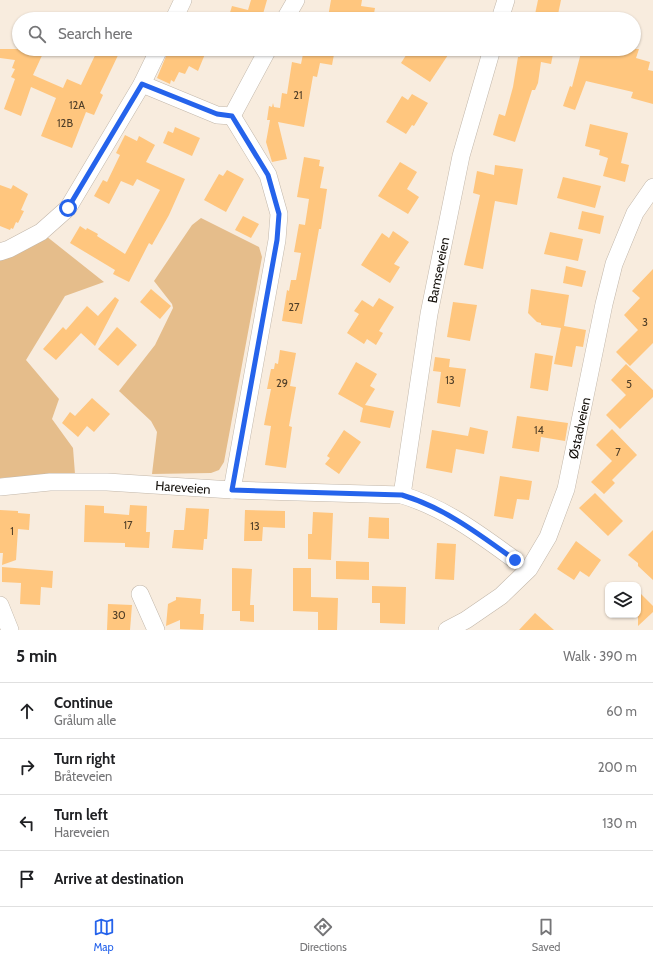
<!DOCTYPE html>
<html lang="en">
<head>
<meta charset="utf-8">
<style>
	body { margin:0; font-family:Cabin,sans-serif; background:#f6f6f6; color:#202124 }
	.controls { position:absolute; right:12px; bottom:12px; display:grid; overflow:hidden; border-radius:8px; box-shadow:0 1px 3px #0004 }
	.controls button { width:36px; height:36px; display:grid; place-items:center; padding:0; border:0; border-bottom:1px solid #e0e0e0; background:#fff; color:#202124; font:20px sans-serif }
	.stop { position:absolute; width:12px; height:12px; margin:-9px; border:3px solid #2563eb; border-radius:50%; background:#fff }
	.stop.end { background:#2563eb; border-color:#fff; box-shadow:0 1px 4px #0008 }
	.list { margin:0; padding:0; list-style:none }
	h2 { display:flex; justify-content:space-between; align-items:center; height:52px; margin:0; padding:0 16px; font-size:17px }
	h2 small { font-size:13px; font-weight:400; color:#757577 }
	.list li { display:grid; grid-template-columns:26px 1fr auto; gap:12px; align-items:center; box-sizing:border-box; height:56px; padding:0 16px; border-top:1px solid #e0e0e0 }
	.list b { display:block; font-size:15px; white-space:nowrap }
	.list p { margin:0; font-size:13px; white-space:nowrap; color:#757577 }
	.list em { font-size:13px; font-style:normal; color:#757577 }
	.icon { flex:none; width:22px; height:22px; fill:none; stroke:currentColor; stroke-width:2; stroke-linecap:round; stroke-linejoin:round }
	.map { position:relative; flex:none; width:653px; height:630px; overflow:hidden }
	.search { position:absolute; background:#fff; box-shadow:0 1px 3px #0004; left:12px; right:12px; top:12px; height:44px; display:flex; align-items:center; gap:10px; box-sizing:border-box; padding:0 14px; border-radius:22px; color:#757577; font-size:15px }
	.sheet { height:276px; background:#fff }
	nav { display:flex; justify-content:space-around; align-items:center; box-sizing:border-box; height:56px; border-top:1px solid #e0e0e0; background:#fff; font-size:11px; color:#757577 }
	nav a { display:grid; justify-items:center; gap:2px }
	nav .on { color:#2563eb }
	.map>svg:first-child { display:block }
	.green { fill:#e5bd8b }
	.building { fill:#ffc67e }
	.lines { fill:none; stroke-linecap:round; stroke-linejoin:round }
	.street-casing { stroke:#c2b7aa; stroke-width:18 }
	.street { stroke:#fff; stroke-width:17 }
	.route { stroke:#2563eb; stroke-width:5 }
	.labels { text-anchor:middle; stroke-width:3.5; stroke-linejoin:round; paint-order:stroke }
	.number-label { font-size:11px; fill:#4f3e28 }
	.street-label { font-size:13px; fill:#14100b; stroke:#fff }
</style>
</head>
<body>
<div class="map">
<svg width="653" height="630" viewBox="0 0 653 630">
	<rect width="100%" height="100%" fill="#f8ecde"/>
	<g class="green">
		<path d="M 201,218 L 259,247 L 262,257 L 224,462 L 219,470 L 211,473 L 152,474 L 157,432 L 151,421 L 119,391 L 155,345 L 173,308 L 172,304 L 154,281 L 192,225 Z"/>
		<path d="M 41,232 L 104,282 L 65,296 L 26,360 L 59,399 L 52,419 L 73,448 L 75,474 L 0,478 L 0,252 Z"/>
	</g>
	<g class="building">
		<path d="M 251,0 L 267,0 L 263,14 L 267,15 L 266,19 L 228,19 L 232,6 L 248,10 Z"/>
		<path d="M 331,0 L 362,0 L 361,6 L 375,8 L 373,19 L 339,19 L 328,17 Z"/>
		<path d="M 538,0 L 561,0 L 557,19 L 534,19 Z"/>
		<path d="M 0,49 L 45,49 L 33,75 L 63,88 L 67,79 L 81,85 L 98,49 L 121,49 L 100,93 L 103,95 L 94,115 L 86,112 L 72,148 L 41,136 L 56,98 L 31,87 L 21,116 L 4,109 L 15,79 L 11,77 L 15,69 L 12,68 L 15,60 L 0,58 Z"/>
		<path d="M 169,49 L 195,49 L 205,54 L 198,71 L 189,66 L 185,74 L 179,72 L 174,82 L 171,80 L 170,84 L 157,78 Z"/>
		<path d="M 304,49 L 335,49 L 332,65 L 320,63 L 317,77 L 313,76 L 304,127 L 278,122 L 287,159 L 272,162 L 266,142 L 270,120 L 267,120 L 269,106 L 272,107 L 273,103 L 274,107 L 280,108 L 282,93 L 287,94 L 292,62 L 301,64 Z"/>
		<path d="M 410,49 L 452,49 L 430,82 L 401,63 Z"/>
		<path d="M 522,49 L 554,49 L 551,64 L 541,62 L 538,83 L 535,90 L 532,90 L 515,142 L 493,135 L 499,114 L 505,116 L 513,87 L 518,57 L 520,57 Z"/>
		<path d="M 582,49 L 639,49 L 636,58 L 650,62 L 648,70 L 653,71 L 653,104 L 631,98 L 633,92 L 586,81 L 575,110 L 563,106 L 570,86 L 572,87 Z"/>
		<path d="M 412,94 L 428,103 L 414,126 L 412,125 L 406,134 L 386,122 L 402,96 L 408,100 Z"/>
		<path d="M 590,124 L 628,133 L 621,163 L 629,165 L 625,182 L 603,176 L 608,158 L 599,155 L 600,150 L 585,146 Z"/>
		<path d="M 175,127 L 200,138 L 192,156 L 163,143 L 168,131 L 173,133 Z"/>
		<path d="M 125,135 L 137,141 L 139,136 L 155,145 L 146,162 L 185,179 L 169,215 L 152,245 L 149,243 L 129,282 L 113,274 L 115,270 L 70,243 L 80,226 L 86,230 L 87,228 L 98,234 L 97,236 L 125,254 L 160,190 L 137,179 L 133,186 L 121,181 L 109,204 L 94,196 L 103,180 L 107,182 L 120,155 L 116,153 Z"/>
		<path d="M 304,157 L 320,160 L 319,166 L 324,167 L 320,188 L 327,189 L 321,229 L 319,229 L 302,324 L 282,321 L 287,290 L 289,291 L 291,280 L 296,280 L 301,253 L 294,252 L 299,224 L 305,225 L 309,199 L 297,197 Z"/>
		<path d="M 400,162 L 417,172 L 407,189 L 419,197 L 408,214 L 378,196 Z"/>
		<path d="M 495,165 L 523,169 L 517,205 L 495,201 L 483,269 L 464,265 L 480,195 L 473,193 L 477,171 L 494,175 Z"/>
		<path d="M 227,170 L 244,179 L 226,212 L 204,200 L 219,174 L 223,176 Z"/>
		<path d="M 563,177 L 601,186 L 595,208 L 557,198 Z"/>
		<path d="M 0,185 L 11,189 L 13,185 L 28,194 L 21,210 L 24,211 L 18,223 L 16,222 L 13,229 L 11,228 L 10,230 L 0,226 Z"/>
		<path d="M 582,211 L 604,216 L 600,234 L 578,229 Z"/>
		<path d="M 243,216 L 259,224 L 251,238 L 235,230 Z"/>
		<path d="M 393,231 L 409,242 L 394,264 L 400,267 L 390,283 L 361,265 L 382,233 L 389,238 Z"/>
		<path d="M 550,232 L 583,239 L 578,261 L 544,254 Z"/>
		<path d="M 566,266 L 586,271 L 582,287 L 563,283 Z"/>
		<path d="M 653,269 L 653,343 L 630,366 L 616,352 L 638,330 L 624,315 L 640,298 L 632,291 Z"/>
		<path d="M 151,289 L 171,306 L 160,319 L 140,302 Z"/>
		<path d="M 531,289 L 569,295 L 564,326 L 586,330 L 583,347 L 576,346 L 572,367 L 554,364 L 561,328 L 541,325 L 541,323 L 537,322 L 528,313 Z"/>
		<path d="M 115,297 L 119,300 L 95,346 L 81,333 L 56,360 L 43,349 L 63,327 L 66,330 L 87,306 L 98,316 Z"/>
		<path d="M 379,298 L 394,307 L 379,331 L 383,333 L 376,345 L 367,339 L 364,344 L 347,333 L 359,314 L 354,311 L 362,300 L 373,307 Z"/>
		<path d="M 453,302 L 477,305 L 470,341 L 447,337 Z"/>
		<path d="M 117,327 L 137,345 L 118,366 L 98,349 Z"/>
		<path d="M 280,350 L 296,353 L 290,386 L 296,387 L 289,426 L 292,427 L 286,468 L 265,465 L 271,426 L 264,425 L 271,389 L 267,389 L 271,369 L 274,369 L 275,363 L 278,364 Z"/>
		<path d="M 535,353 L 553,356 L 548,391 L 530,388 Z"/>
		<path d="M 435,357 L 450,359 L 449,367 L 466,369 L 460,407 L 437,403 L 441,372 L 433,371 Z"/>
		<path d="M 356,362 L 377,374 L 370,386 L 375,389 L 365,405 L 394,411 L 390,428 L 360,422 L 363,408 L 338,394 Z"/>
		<path d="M 626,364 L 653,390 L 653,397 L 620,429 L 606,415 L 626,395 L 611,380 Z"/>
		<path d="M 92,398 L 110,414 L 94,432 L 87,426 L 78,437 L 62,423 L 70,412 L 75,416 Z"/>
		<path d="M 517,416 L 568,423 L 565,441 L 541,437 L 539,452 L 512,448 Z"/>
		<path d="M 470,427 L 488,431 L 484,454 L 456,449 L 452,473 L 426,468 L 432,430 L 468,436 Z"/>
		<path d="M 612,429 L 637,455 L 612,480 L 615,483 L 604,494 L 591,482 L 612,461 L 596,445 Z"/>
		<path d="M 344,430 L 361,442 L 339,474 L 325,464 L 330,458 L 327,456 Z"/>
		<path d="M 500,476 L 532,481 L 529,500 L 517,499 L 513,519 L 494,516 Z"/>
		<path d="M 595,493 L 623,521 L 608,536 L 579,508 Z"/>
		<path d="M 85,505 L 104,506 L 104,513 L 129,515 L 130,505 L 147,506 L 146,532 L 150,532 L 149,548 L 125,547 L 125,543 L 84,542 Z"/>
		<path d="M 186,508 L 209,509 L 207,539 L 204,539 L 203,550 L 172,548 L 174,530 L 184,530 Z"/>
		<path d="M 0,510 L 18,511 L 18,513 L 30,514 L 29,530 L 18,529 L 16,560 L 2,565 L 3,553 L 0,553 Z"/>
		<path d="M 245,510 L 285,511 L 285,528 L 263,527 L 262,541 L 244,541 Z"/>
		<path d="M 313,512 L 333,513 L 331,560 L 308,559 L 308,534 L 312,534 Z"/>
		<path d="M 369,517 L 389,518 L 389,539 L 368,538 Z"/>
		<path d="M 653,530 L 653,580 L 638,566 L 638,563 L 628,555 Z"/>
		<path d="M 576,541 L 601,560 L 589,577 L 580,571 L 574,580 L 557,569 Z"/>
		<path d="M 437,543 L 456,544 L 454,580 L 435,579 Z"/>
		<path d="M 336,561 L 369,562 L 369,580 L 336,579 Z"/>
		<path d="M 2,567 L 53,571 L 52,588 L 41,587 L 40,605 L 20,604 L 21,583 L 2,582 Z"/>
		<path d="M 232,568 L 252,569 L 250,605 L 254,605 L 254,622 L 240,621 L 240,611 L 232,611 Z"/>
		<path d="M 293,568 L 311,568 L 311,597 L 338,598 L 337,630 L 318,630 L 318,612 L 293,611 Z"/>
		<path d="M 372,586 L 406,587 L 405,624 L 380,623 L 380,603 L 372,603 Z"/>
		<path d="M 638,591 L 653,606 L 653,612 L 638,626 Z"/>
		<path d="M 176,597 L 201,599 L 200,614 L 204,614 L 203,630 L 180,629 L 180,620 L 166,626 L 168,604 L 176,600 Z"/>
		<path d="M 108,604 L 132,605 L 130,630 L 107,630 Z"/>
		<path d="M 535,613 L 554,630 L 519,630 Z"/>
	</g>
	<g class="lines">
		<g class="street-casing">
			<g id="street">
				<path d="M 174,19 L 183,0"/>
				<path d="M 285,19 L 296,0"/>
				<path d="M 500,19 L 506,0"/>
				<path d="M 142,84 L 217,115 L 232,116 L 268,49"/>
				<path d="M 0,252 L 9,249 L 41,232 L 68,208 L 142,84 L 159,49"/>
				<path d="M 0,487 L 50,482 L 107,482 L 232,490 L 402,495 C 445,508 479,534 515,560"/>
				<path d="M 232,490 L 277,240 L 279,214 L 268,175 L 232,116"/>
				<path d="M 402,495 L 429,314 L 461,156 L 492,49"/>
				<path d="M 140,594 L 156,630"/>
				<path d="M 0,605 L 10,630"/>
				<path d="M 447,630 L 466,620 L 501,596 L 529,569 L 548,537 L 566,489 L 604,304 L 614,264 L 635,213 L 653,187"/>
			</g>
		</g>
		<use href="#street" class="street"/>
	</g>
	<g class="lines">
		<path class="route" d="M 68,208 L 142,84 L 217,114 L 232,116 L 268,175 L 279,214 L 277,240 L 232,490 L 402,495 C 445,508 479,534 515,560"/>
	</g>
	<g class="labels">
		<g class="number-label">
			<text x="298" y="99">21</text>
			<text x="77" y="109">12A</text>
			<text x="65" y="127">12B</text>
			<text x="294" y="311">27</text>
			<text x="645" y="326">3</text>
			<text x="450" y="384">13</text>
			<text x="282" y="387">29</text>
			<text x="629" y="388">5</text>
			<text x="539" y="434">14</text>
			<text x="618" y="456">7</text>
			<text x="128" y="529">17</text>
			<text x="255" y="530">13</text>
			<text x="12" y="535">1</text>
			<text x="119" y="619">30</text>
		</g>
		<g class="street-label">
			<text transform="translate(438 270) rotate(-79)" y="5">Bamseveien</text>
			<text transform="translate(579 428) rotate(-78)" y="5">Østadveien</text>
			<text transform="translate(183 487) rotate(4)" y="5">Hareveien</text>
		</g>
	</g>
</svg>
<div class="controls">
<button><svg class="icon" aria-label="layers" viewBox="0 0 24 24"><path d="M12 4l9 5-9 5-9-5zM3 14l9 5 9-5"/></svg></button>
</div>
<div class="stop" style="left:68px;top:208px"></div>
<div class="stop end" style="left:515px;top:560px"></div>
<div class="search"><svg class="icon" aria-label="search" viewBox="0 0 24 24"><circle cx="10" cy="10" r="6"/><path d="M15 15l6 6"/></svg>Search here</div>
</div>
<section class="sheet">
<h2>5 min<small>Walk · 390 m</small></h2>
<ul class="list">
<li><svg class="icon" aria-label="ahead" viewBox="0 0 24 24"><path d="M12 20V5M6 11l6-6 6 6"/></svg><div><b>Continue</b><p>Grålum alle</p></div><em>60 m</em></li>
<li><svg class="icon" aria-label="right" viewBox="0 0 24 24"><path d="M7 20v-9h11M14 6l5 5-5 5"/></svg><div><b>Turn right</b><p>Bråteveien</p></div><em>200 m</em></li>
<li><svg class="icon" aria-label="left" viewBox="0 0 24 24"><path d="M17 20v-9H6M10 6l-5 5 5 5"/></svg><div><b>Turn left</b><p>Hareveien</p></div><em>130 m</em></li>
<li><svg class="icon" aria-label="arrive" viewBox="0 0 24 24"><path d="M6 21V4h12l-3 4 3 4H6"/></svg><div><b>Arrive at destination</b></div></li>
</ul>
</section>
<nav>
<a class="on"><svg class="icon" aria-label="map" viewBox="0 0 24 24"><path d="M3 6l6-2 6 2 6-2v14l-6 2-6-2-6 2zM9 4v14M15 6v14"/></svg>Map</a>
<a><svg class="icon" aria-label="directions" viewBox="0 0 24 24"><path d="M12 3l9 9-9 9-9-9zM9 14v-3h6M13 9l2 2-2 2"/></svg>Directions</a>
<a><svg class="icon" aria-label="saved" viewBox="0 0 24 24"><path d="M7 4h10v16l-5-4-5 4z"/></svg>Saved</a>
</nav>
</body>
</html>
